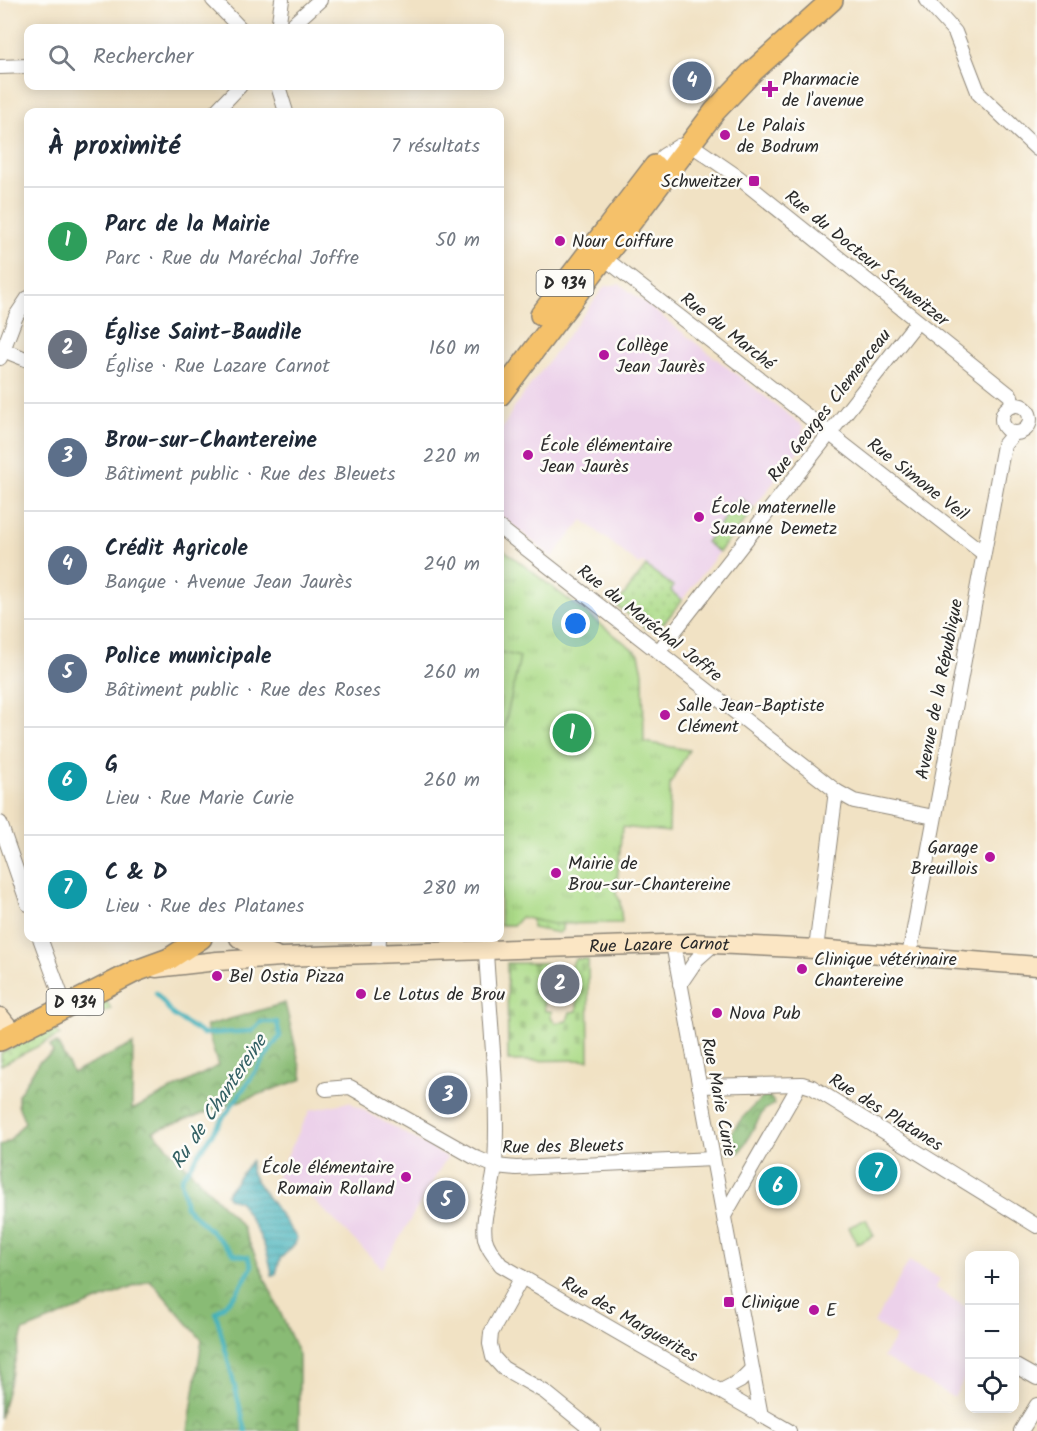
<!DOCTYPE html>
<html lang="fr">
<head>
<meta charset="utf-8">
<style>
	body { margin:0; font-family:Kalam,sans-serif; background:#f6f6f7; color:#1f2937 }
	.controls { position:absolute; right:18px; bottom:18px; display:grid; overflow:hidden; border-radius:12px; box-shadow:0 3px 15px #0003 }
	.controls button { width:54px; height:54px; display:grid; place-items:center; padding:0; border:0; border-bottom:2px solid #e0e1e3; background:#fff; color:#1f2937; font:30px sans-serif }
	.you { position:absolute; left:576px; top:624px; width:21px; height:21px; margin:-15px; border:4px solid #fff; border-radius:50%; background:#1a73e8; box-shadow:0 0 0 9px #1a73e833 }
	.badge { display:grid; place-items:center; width:39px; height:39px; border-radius:50%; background:#7c3aed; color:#fff; font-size:20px; font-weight:700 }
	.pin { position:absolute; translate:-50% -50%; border:3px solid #fff; box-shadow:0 2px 6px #0006 }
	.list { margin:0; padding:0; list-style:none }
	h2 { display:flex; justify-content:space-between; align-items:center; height:78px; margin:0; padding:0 24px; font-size:26px }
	h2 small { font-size:20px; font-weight:400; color:#747a83 }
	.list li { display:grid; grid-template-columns:39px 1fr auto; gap:18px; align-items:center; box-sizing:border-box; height:108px; padding:0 24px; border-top:2px solid #e0e1e3 }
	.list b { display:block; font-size:22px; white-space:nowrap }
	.list p { margin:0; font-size:20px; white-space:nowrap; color:#747a83 }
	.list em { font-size:20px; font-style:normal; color:#747a83 }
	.icon { flex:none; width:33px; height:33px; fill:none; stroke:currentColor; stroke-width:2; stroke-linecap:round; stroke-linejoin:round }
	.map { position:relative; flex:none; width:1037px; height:1431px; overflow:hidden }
	.search { position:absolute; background:#fff; box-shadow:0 3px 15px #0003; left:24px; top:24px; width:480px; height:66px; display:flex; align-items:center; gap:15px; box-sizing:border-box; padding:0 21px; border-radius:12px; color:#747a83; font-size:22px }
	.panel { position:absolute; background:#fff; box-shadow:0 3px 15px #0003; left:24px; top:108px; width:480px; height:834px; border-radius:12px }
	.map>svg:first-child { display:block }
	.built { fill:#ecd1ea }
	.grass { fill:url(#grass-dots); stroke:#6c835a; stroke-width:1.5 }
	.forest { fill:url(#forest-crowns); stroke:#5a7350; stroke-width:1.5 }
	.cemetery { fill:url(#cemetery-stones); stroke:#6c835a; stroke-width:1.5 }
	.park { fill:url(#park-tufts); stroke:#6c835a; stroke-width:1.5 }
	.pitch { fill:#acdb88; stroke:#6c835a; stroke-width:1.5 }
	.water { fill:url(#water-rules); stroke:#366e72; stroke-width:1.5 }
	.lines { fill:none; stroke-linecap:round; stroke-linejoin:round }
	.stream { stroke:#40b0ba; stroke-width:4.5 }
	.street-casing { stroke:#8e8678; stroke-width:16 }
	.secondary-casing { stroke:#8e8678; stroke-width:21 }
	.primary-casing { stroke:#8e8678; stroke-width:24 }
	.street { stroke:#fff; stroke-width:14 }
	.secondary { stroke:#fbe6c4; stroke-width:18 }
	.primary { stroke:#f5c16b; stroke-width:21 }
	.poi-dot { fill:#b5179e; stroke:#fdfcf7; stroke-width:2 }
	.labels { text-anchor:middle; stroke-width:5; stroke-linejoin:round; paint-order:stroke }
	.shield { fill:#fdfcf7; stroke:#6a6a68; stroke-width:1.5 }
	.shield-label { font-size:16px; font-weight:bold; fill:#2b2b2b }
	.poi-label { font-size:18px; fill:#2b2b2b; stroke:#fdfcf7; text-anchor:start }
	.street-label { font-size:18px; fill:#2b2b2b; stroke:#fdfcf7 }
	.water-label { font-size:20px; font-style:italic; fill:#336064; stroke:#fdfcf7 }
</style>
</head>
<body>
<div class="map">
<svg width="1037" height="1431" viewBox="0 0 1037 1431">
	<defs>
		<pattern id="grass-dots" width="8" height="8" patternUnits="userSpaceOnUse" patternTransform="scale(1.5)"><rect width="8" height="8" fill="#acdb88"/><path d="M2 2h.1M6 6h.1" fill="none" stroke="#94bc76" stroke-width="1.8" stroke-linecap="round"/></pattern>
		<pattern id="forest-crowns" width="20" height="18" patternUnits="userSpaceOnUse" patternTransform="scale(1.5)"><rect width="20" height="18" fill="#89bb74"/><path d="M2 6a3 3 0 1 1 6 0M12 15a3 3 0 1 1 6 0" fill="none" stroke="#70985f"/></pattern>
		<pattern id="cemetery-stones" width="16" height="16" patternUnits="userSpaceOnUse" patternTransform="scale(1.5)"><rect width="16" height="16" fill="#acdb88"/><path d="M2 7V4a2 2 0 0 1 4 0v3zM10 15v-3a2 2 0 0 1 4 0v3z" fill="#94bc76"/></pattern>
		<pattern id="park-tufts" width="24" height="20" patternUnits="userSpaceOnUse" patternTransform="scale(1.5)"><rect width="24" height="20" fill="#acdb88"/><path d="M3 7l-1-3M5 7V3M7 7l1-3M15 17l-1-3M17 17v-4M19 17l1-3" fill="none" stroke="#94bc76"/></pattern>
		<pattern id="water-rules" width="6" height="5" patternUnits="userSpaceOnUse" patternTransform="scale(1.5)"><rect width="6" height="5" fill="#40b0ba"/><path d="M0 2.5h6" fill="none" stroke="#368f97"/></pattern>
	</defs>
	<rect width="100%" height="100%" fill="#fdfcf7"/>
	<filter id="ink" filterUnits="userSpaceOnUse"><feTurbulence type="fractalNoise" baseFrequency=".0167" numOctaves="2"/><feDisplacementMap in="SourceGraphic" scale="12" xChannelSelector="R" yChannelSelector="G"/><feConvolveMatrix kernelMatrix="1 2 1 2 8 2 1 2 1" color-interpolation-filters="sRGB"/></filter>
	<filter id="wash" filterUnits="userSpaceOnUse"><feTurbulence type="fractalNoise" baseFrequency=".008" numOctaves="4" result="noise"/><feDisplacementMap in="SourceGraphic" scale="24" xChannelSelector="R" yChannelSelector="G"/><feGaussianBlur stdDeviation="1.35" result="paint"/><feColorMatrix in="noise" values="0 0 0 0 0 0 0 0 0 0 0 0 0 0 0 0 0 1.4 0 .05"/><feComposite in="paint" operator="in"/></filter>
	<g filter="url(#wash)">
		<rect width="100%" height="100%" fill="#f1e2c4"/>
		<g class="built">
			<path d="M 620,284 L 803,426 L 802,446 L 682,600 L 670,590 L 673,586 L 643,563 L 639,565 L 583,520 L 552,557 L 500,515 L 500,433 L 514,407 L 605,286 Z"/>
			<path d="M 349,1102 L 447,1157 L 382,1268 L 306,1192 L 276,1178 L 310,1110 Z"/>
			<path d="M 909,1261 L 940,1279 L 935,1288 L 969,1309 L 969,1370 L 954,1398 L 883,1357 L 896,1337 L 874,1323 Z"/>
		</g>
		<g class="grass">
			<path d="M 740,498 L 754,509 L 719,552 L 706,542 Z"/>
			<path d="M 646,566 L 673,586 L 671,591 L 682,600 L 664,623 L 647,629 L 616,605 Z"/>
			<path d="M 532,919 L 563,920 L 562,930 L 559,933 L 532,928 Z"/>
			<path d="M 106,1000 L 111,1009 L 89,1020 L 85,1011 Z"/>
			<path d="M 53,1027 L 60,1035 L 1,1065 L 1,1053 Z"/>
		</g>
		<g class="forest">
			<path d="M 285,1003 L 303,1079 L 153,1131 L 242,1226 L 299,1355 L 299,1431 L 188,1431 L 202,1340 L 150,1280 L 23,1331 L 0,1418 L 0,1146 L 9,1141 L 25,1122 L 18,1105 L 18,1095 L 39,1062 L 53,1053 L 50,1045 L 57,1043 L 73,1073 L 133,1044 L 132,1110 L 218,1066 L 206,1026 Z"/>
			<path d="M 765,1096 L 769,1096 L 775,1104 L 764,1110 L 740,1152 L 728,1154 L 726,1142 C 736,1123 749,1109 765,1096 Z"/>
		</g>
		<path class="cemetery" d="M 575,959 L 588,959 L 589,1060 L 508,1061 L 507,963 L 546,963 L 551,970 L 552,998 L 544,999 L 545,1011 L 551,1011 L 551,1018 L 555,1023 L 567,1021 L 570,1012 L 577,1011 L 577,998 L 570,998 L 569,970 Z"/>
		<g class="park">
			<path d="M 500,547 L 639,654 L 643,672 L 644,742 L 689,750 L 670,784 L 669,832 L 622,827 L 616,893 L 620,901 L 622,923 L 553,924 L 521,917 L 514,925 L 500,925 Z"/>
			<path d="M 866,1219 L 874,1236 L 857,1244 L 849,1227 Z"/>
		</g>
		<path class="pitch" d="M 500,652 L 520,657 L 503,733 L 500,732 Z"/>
		<path class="water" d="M 251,1161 L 251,1171 L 255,1179 L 297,1238 L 295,1244 L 280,1259 L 276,1274 L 272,1276 C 269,1247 254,1225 239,1201 L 228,1198 L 226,1194 Z"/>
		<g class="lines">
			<path class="stream" d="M 156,993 L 173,1015 L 203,1034 L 252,1031 L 261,1022 L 277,1022 L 280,1036 L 181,1179 L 186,1207 L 234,1254 L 248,1257 L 252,1267 L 236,1294 L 216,1313 L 246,1431"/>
		</g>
	</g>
	<g filter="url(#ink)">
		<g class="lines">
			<g class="street-casing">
				<g id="street">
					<path d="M 213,0 L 240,28"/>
					<path d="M 926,0 L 955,32 L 979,94 L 1037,149"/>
					<path d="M 278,28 L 282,0"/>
					<path d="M 289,28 L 320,0"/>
					<path d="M 0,67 L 28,66"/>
					<path d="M 278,86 L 286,112"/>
					<path d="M 215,112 L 240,86"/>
					<path d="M 663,156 L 679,146 L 690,144 L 738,177 L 1011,396 L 1012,406"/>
					<path d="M 603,257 L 983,553"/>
					<path d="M 3,350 L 28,360"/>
					<path d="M 0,358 L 16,316 L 28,298"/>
					<circle cx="1016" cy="419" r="14"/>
					<path d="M 500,528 L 836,791 L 854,801 L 934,817"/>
					<path d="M 658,652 L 917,322"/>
					<path d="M 0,823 L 28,904"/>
					<path d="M 40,938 L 65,1006"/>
					<path d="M 673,944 L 761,1416"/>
					<path d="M 816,949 L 836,791"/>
					<path d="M 486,952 C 490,1023 499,1095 495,1165 C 494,1189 481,1214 485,1238 C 487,1248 495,1257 501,1265 L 789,1431"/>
					<path d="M 378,956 L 379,938"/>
					<path d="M 909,956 L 1004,445 L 1014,433"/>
					<path d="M 680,984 L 697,959 L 714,944"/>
					<path d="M 699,1086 L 802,1084 L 812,1087 L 1037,1226"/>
					<path d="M 326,1089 L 350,1087 L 474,1157 L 495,1166 L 516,1168 L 713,1159"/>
					<path d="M 724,1216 L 796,1091"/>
					<path d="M 522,1277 L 491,1333 L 490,1344 L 493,1357 L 503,1368 L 545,1392 L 593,1431"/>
					<path d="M 1014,1365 L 1037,1378"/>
					<path d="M 721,1391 L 740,1381 L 752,1369"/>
					<path d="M 1021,1431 L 1037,1405"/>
				</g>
			</g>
			<g class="secondary-casing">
				<g id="secondary">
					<path d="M 239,938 L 259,950 L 275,955"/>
					<path id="s1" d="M 156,968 L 217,961 L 282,957 L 693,943 L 816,949 L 1037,966"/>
					<path d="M 0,1017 L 13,1033"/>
				</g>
			</g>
			<g class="primary-casing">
				<g id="primary">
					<path d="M 541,315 L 655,166"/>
					<path d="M 500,395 L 715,111 L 753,71 L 832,0"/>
					<path d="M 0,1040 L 136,971 L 169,959 L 201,938"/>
				</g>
			</g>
			<use href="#street" class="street"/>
			<use href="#secondary" class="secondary"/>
			<use href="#primary" class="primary"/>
		</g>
	</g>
	<g class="poi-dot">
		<path d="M767 80h6v6h6v6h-6v6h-6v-6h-6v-6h6z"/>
		<circle cx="725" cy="135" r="6"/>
		<rect x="748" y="175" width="12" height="12" rx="3"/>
		<circle cx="560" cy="241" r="6"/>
		<circle cx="604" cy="355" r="6"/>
		<circle cx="528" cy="455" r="6"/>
		<circle cx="699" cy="517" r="6"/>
		<circle cx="665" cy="715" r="6"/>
		<circle cx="990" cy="857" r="6"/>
		<circle cx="556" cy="873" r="6"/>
		<circle cx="802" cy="969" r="6"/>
		<circle cx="217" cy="976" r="6"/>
		<circle cx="361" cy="994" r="6"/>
		<circle cx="717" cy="1013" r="6"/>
		<circle cx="406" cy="1177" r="6"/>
		<rect x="723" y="1296" width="12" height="12" rx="3"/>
		<circle cx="814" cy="1310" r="6"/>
	</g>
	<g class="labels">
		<g class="shield">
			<rect x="536.5" y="270" width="57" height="26" rx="4.5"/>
			<rect x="46.5" y="989" width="57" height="26" rx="4.5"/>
		</g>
		<g class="shield-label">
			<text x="565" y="289">D 934</text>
			<text x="75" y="1008">D 934</text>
		</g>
		<g class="poi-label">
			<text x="782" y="85">Pharmacie<tspan x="782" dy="21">de l'avenue</tspan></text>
			<text x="737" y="131">Le Palais<tspan x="737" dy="21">de Bodrum</tspan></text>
			<text x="742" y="187" text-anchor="end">Schweitzer</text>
			<text x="572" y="247">Nour Coiffure</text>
			<text x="616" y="351">Collège<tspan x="616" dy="21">Jean Jaurès</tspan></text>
			<text x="540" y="451">École élémentaire<tspan x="540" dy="21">Jean Jaurès</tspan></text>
			<text x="711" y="513">École maternelle<tspan x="711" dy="21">Suzanne Demetz</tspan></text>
			<text x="677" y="711">Salle Jean-Baptiste<tspan x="677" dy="21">Clément</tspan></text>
			<text x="978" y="853" text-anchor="end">Garage<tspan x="978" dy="21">Breuillois</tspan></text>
			<text x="568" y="869">Mairie de<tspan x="568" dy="21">Brou-sur-Chantereine</tspan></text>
			<text x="814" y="965">Clinique vétérinaire<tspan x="814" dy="21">Chantereine</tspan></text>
			<text x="229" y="982">Bel Ostia Pizza</text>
			<text x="373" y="1000">Le Lotus de Brou</text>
			<text x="729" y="1019">Nova Pub</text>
			<text x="394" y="1173" text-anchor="end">École élémentaire<tspan x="394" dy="21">Romain Rolland</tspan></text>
			<text x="741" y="1308">Clinique</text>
			<text x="826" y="1316">E</text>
		</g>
		<g class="street-label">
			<text transform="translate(867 258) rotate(39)" y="6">Rue du Docteur Schweitzer</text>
			<text transform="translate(728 331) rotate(38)" y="6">Rue du Marché</text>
			<text transform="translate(829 405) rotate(-52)" y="6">Rue Georges Clemenceau</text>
			<text transform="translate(918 479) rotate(38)" y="6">Rue Simone Veil</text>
			<text transform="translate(650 623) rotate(38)" y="6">Rue du Maréchal Joffre</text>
			<text transform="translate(939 689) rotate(-79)" y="6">Avenue de la République</text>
			<text dy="6" stroke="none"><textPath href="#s1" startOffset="504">Rue Lazare Carnot</textPath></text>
			<text transform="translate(719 1097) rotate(79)" y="6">Rue Marie Curie</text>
			<text transform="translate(886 1112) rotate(32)" y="6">Rue des Platanes</text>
			<text transform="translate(563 1146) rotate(-1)" y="6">Rue des Bleuets</text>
			<text transform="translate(630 1319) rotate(30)" y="6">Rue des Marguerites</text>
		</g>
		<g class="water-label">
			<text transform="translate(218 1101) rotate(-56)" y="7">Ru de Chantereine</text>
		</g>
	</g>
</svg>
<div class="controls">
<button>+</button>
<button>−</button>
<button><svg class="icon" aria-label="locate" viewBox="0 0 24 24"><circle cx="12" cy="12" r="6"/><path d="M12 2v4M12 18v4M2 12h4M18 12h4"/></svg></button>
</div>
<div class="you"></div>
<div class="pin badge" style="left:572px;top:733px;background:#2e9e5b">1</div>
<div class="pin badge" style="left:560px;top:984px;background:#6b7280">2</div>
<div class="pin badge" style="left:448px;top:1095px;background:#5c6f8a">3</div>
<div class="pin badge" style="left:692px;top:81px;background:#5c6f8a">4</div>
<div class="pin badge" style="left:446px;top:1200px;background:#5c6f8a">5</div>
<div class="pin badge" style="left:778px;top:1186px;background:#0f9aa8">6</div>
<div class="pin badge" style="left:878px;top:1172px;background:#0f9aa8">7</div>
<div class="search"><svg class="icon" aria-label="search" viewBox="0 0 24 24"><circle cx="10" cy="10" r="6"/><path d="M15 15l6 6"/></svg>Rechercher</div>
<section class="panel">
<h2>À proximité<small>7 résultats</small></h2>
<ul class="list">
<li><span class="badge" style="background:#2e9e5b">1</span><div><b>Parc de la Mairie</b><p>Parc · Rue du Maréchal Joffre</p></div><em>50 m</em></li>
<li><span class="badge" style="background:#6b7280">2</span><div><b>Église Saint-Baudile</b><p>Église · Rue Lazare Carnot</p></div><em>160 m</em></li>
<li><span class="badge" style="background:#5c6f8a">3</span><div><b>Brou-sur-Chantereine</b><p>Bâtiment public · Rue des Bleuets</p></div><em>220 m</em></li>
<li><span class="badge" style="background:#5c6f8a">4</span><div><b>Crédit Agricole</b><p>Banque · Avenue Jean Jaurès</p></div><em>240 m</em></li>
<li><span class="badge" style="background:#5c6f8a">5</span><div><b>Police municipale</b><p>Bâtiment public · Rue des Roses</p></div><em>260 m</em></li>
<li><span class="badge" style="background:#0f9aa8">6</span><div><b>G</b><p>Lieu · Rue Marie Curie</p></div><em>260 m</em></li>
<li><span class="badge" style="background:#0f9aa8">7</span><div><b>C &amp; D</b><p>Lieu · Rue des Platanes</p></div><em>280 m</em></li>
</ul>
</section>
</div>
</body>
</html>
